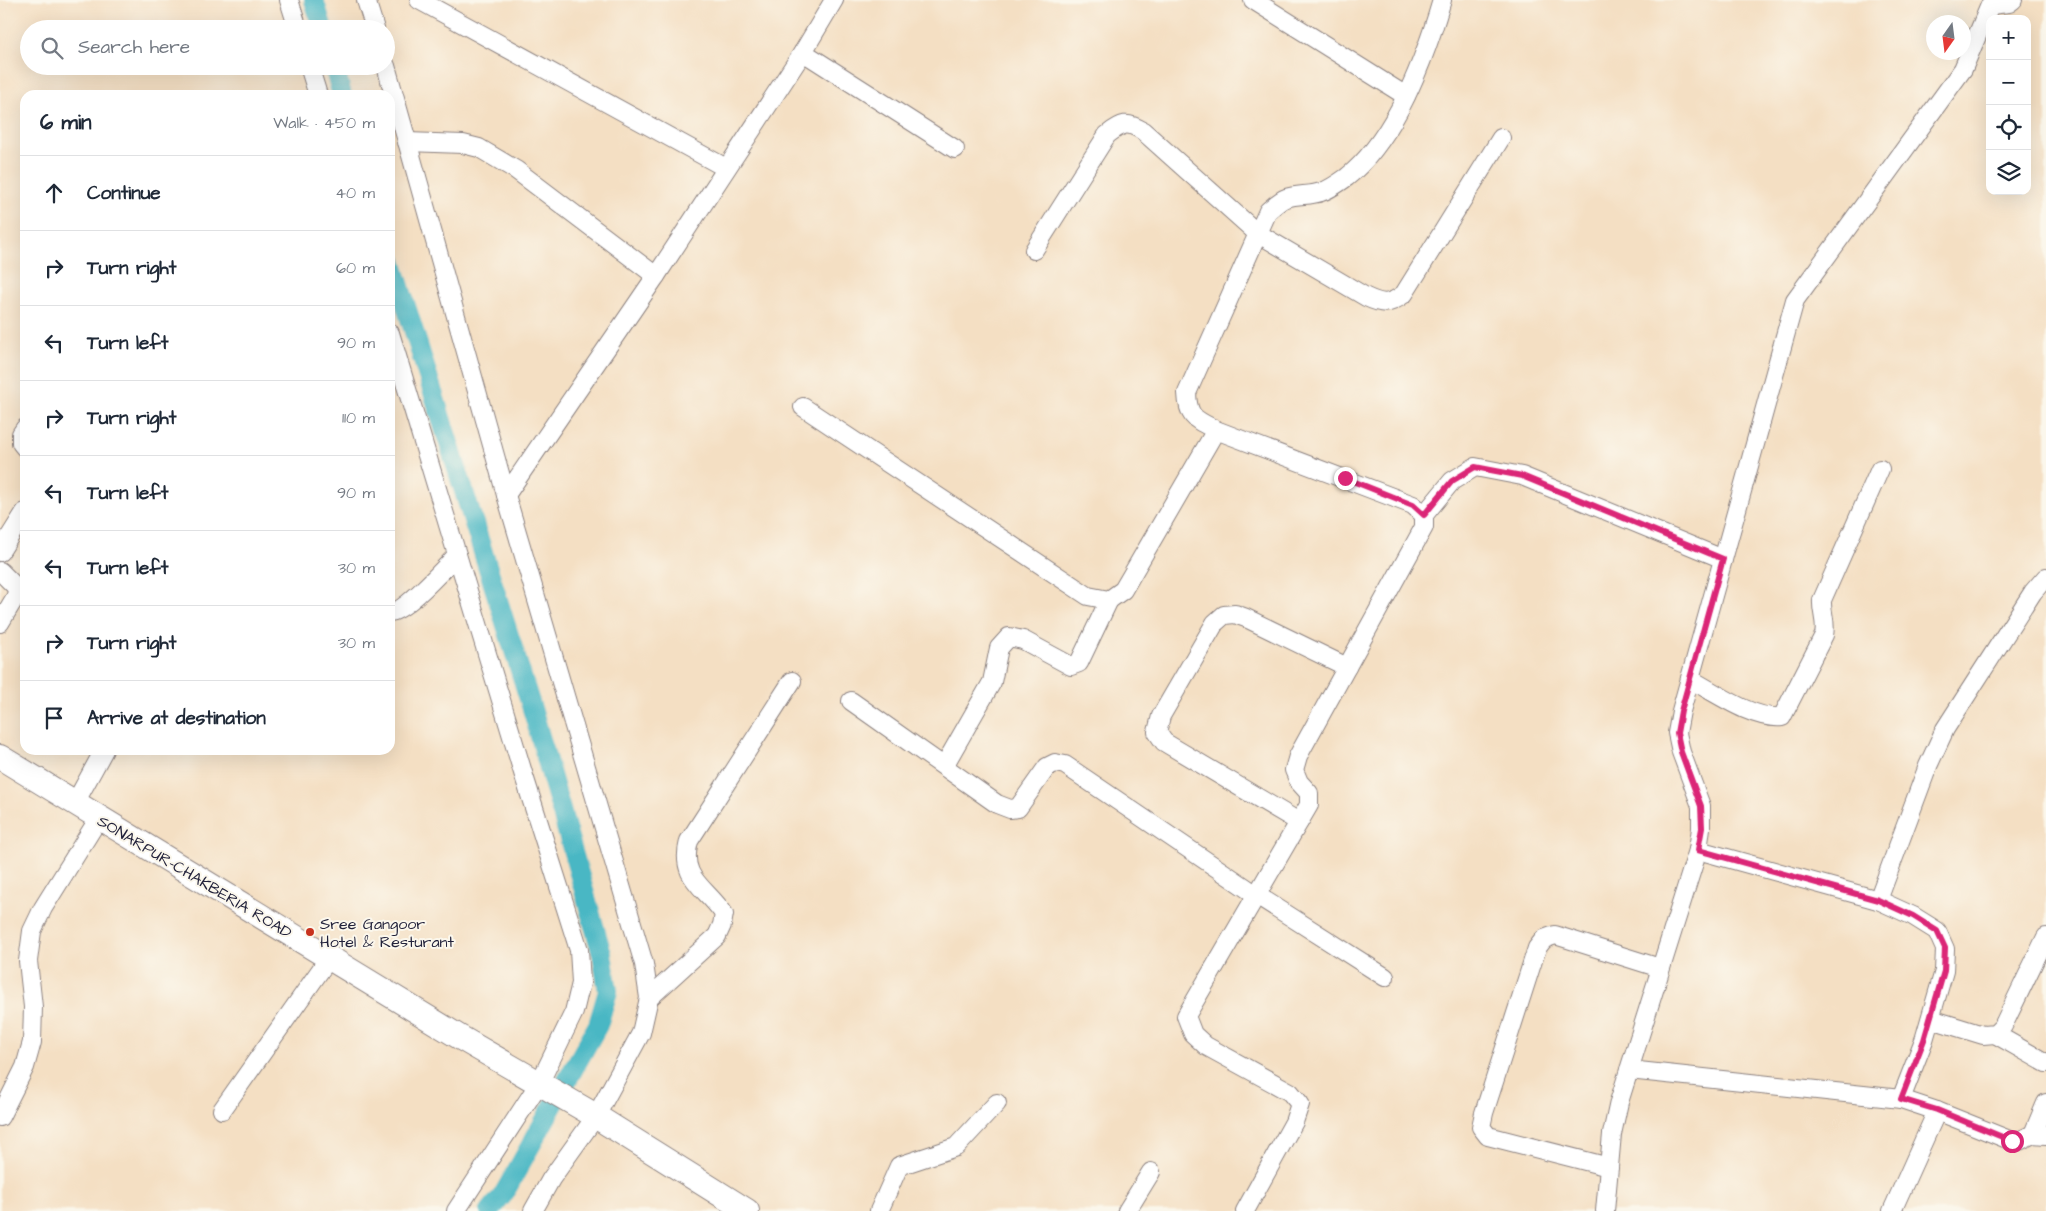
<!DOCTYPE html>
<html lang="en">
<head>
<meta charset="utf-8">
<style>
	body { margin:0; font-family:"Architects Daughter",sans-serif; background:#f2f2f3; color:#1f2937 }
	.controls { position:absolute; right:15px; top:15px; display:grid; overflow:hidden; border-radius:10px; box-shadow:0 5px 20px #0002 }
	.controls button { width:45px; height:45px; display:grid; place-items:center; padding:0; border:0; border-bottom:1px solid #e0e1e3; background:#fff; color:#1f2937; font:25px sans-serif }
	.compass { position:absolute; left:1926px; top:15px; width:45px; height:45px; border-radius:50%; background:#fff; box-shadow:0 5px 20px #0002; rotate:194deg }
	.stop { position:absolute; width:15px; height:15px; margin:-11px; border:4px solid #db2777; border-radius:50%; background:#fff }
	.stop.end { background:#db2777; border-color:#fff; box-shadow:0 1px 5px #0008 }
	.list { margin:0; padding:0; list-style:none }
	h2 { display:flex; justify-content:space-between; align-items:center; height:65px; margin:0; padding:0 20px; font-size:21px }
	h2 small { font-size:16px; font-weight:400; color:#747a83 }
	.list li { display:grid; grid-template-columns:32px 1fr auto; gap:15px; align-items:center; box-sizing:border-box; height:75px; padding:0 20px; border-top:1px solid #e0e1e3 }
	.list b { display:block; font-size:19px; white-space:nowrap }
	.list em { font-size:16px; font-style:normal; color:#747a83 }
	.icon { flex:none; width:28px; height:28px; fill:none; stroke:currentColor; stroke-width:2; stroke-linecap:round; stroke-linejoin:round }
	.map { position:relative; flex:none; width:2046px; height:1211px; overflow:hidden }
	.search { position:absolute; background:#fff; box-shadow:0 5px 20px #0002; left:20px; top:20px; width:375px; height:55px; display:flex; align-items:center; gap:12px; box-sizing:border-box; padding:0 18px; border-radius:28px; color:#747a83; font-size:19px }
	.panel { position:absolute; background:#fff; box-shadow:0 5px 20px #0002; left:20px; top:90px; width:375px; height:665px; border-radius:15px }
	.map>svg:first-child { display:block }
	.lines { fill:none; stroke-linecap:round; stroke-linejoin:round }
	.canal { stroke:#4ab7c4; stroke-width:20 }
	.minor-casing { stroke:#8b807f; stroke-width:20 }
	.secondary-casing { stroke:#8b807f; stroke-width:26 }
	.minor { stroke:#fff; stroke-width:18 }
	.secondary { stroke:#fff; stroke-width:24 }
	.route { stroke:#db2777; stroke-width:6 }
	.poi-dot { fill:#c8321e; stroke:#fbf7ec; stroke-width:2 }
	.labels { text-anchor:middle; stroke-width:4; stroke-linejoin:round; paint-order:stroke }
	.street-label { font-size:16px; fill:#22223b; stroke:#fbf7ec }
	.poi-label { font-size:16px; fill:#22223b; stroke:#fbf7ec; text-anchor:start }
</style>
</head>
<body>
<div class="map">
<svg width="2046" height="1211" viewBox="0 0 2046 1211">
	<rect width="100%" height="100%" fill="#fbf7ec"/>
	<filter id="ink" filterUnits="userSpaceOnUse"><feTurbulence type="fractalNoise" baseFrequency=".02" numOctaves="2"/><feDisplacementMap in="SourceGraphic" scale="10" xChannelSelector="R" yChannelSelector="G"/><feConvolveMatrix kernelMatrix="1 2 1 2 8 2 1 2 1" color-interpolation-filters="sRGB"/></filter>
	<filter id="wash" filterUnits="userSpaceOnUse"><feTurbulence type="fractalNoise" baseFrequency=".0096" numOctaves="4" result="noise"/><feDisplacementMap in="SourceGraphic" scale="20" xChannelSelector="R" yChannelSelector="G"/><feGaussianBlur stdDeviation="1.12" result="paint"/><feColorMatrix in="noise" values="0 0 0 0 0 0 0 0 0 0 0 0 0 0 0 0 0 1.4 0 .05"/><feComposite in="paint" operator="in"/></filter>
	<g filter="url(#wash)">
		<rect width="100%" height="100%" fill="#f4dfc3"/>
		<g class="lines">
			<g class="canal">
				<path d="M 314,0 L 323,29"/>
				<path d="M 334,66 L 342,95"/>
				<path d="M 390,255 L 534,715 L 602,954 L 608,991 L 598,1025 L 503,1195 L 490,1211"/>
			</g>
		</g>
	</g>
	<g filter="url(#ink)">
		<g class="lines">
			<g class="minor-casing">
				<g id="minor">
					<path d="M 289,0 L 298,29"/>
					<path d="M 366,0 L 375,29"/>
					<path d="M 419,0 L 726,168"/>
					<path d="M 1253,0 L 1406,96"/>
					<path d="M 803,52 L 955,149"/>
					<path d="M 309,66 L 318,95"/>
					<path d="M 386,66 L 506,495 L 644,964 L 649,998 L 641,1033 L 596,1116 L 551,1179 L 533,1211"/>
					<path d="M 407,142 L 463,144 L 479,148 L 516,170 L 656,276"/>
					<path d="M 1034,250 L 1107,135 C 1122,123 1127,121 1143,131 L 1257,233 L 1366,297 C 1383,305 1389,305 1404,294 L 1501,138"/>
					<path d="M 390,333 L 524,776 L 579,950 L 581,983 L 574,1012 L 540,1082 L 456,1211"/>
					<path d="M 803,407 L 1088,596 L 1109,600 L 1123,590 L 1216,430"/>
					<path d="M 25,428 L 21,434 L 21,443 L 25,448"/>
					<path d="M 506,495 L 656,276 L 803,52 L 834,0"/>
					<path d="M 1424,515 L 1452,481 L 1475,467 L 1522,476 L 1723,559"/>
					<path d="M 0,552 L 25,512"/>
					<path d="M 0,571 L 17,588 L 16,596 L 0,623"/>
					<path d="M 390,612 C 404,613 445,567 457,555"/>
					<path d="M 1690,679 C 1716,693 1753,720 1782,717 L 1824,635 C 1827,622 1821,612 1822,600 L 1880,469"/>
					<path d="M 851,701 L 997,804 L 1010,809 L 1018,808 L 1047,767 L 1055,763 L 1065,765 L 1255,894 L 1385,977"/>
					<path d="M 944,766 L 992,682 L 999,648 L 1009,637 L 1023,640 L 1071,666 L 1079,663 L 1109,600"/>
					<path d="M 75,803 L 104,750"/>
					<path d="M 1299,822 L 1164,742 L 1157,732 L 1161,716 L 1215,623 L 1224,615 L 1235,614 L 1246,618 L 1347,667"/>
					<path d="M 1698,850 L 1878,900 L 1913,916 L 1937,931 L 1945,949 L 1944,971 L 1924,1040 L 1901,1099"/>
					<path d="M 1878,900 L 1928,766 L 1945,729 L 2033,592 L 2046,577"/>
					<path d="M 649,998 L 717,936 L 722,925 L 724,914 C 705,886 679,879 689,841 L 792,681"/>
					<path d="M 1931,1019 L 1983,1035 L 1995,1034 L 2003,1026 L 2046,937"/>
					<path d="M 1995,1034 L 2046,1063"/>
					<path d="M 1629,1070 L 1901,1099 L 1937,1111 L 2012,1141 L 2019,1141 L 2033,1134 L 2046,1135"/>
					<path d="M 222,1110 L 329,958"/>
					<path d="M 0,1117 L 25,1067 L 32,1042 L 33,1007 L 28,961 L 32,931 L 43,908 L 99,818"/>
					<path d="M 2033,1134 L 2046,1103"/>
					<path d="M 1609,1167 L 1488,1136 L 1481,1127 L 1484,1113 L 1537,948 L 1544,939 L 1555,935 L 1660,968"/>
					<path d="M 879,1211 L 899,1166 L 956,1147 L 997,1103"/>
					<path d="M 1127,1211 L 1151,1172"/>
					<path d="M 1245,1211 L 1294,1122 L 1300,1104 L 1290,1092 L 1206,1046 L 1193,1034 L 1186,1016 L 1309,805 L 1309,793 L 1299,782 L 1294,770 L 1298,756 L 1424,527 L 1424,515 L 1413,505 L 1216,430 C 1195,419 1188,418 1187,393 L 1268,211 C 1273,207 1280,200 1286,198 C 1297,194 1310,196 1321,192 C 1329,190 1340,182 1347,177 C 1396,138 1425,58 1442,0"/>
					<path d="M 1605,1211 L 1612,1134 L 1619,1102 L 1698,850 L 1701,828 L 1701,806 L 1681,752 L 1677,733 L 1681,711 L 1795,300 L 1963,69 L 1990,5 L 2009,3 L 2013,0"/>
					<path d="M 1892,1211 L 1937,1111"/>
				</g>
			</g>
			<g class="secondary-casing">
				<path id="secondary" d="M 0,757 L 461,1038 L 589,1112 L 747,1211"/>
			</g>
			<use href="#minor" class="minor"/>
			<use href="#secondary" class="secondary"/>
		</g>
	</g>
	<g class="lines" filter="url(#ink)">
		<path class="route" d="M 1345,478 L 1413,505 L 1424,515 L 1452,481 L 1475,467 L 1522,476 L 1723,559 L 1681,711 L 1677,733 L 1681,752 L 1701,806 L 1702,828 L 1698,850 L 1878,900 L 1913,916 L 1937,931 L 1945,948 L 1944,971 L 1924,1040 L 1901,1099 L 1937,1110 L 2012,1141"/>
	</g>
	<circle class="poi-dot" cx="310" cy="932" r="5"/>
	<g class="labels">
		<g class="street-label">
			<text transform="translate(195 876) rotate(31)" y="6">SONARPUR-CHAKBERIA ROAD</text>
		</g>
		<g class="poi-label">
			<text x="320" y="929">Sree Gangoor<tspan x="320" dy="18">Hotel &amp; Resturant</tspan></text>
		</g>
	</g>
</svg>
<div class="controls">
<button>+</button>
<button>−</button>
<button><svg class="icon" aria-label="locate" viewBox="0 0 24 24"><circle cx="12" cy="12" r="6"/><path d="M12 2v4M12 18v4M2 12h4M18 12h4"/></svg></button>
<button><svg class="icon" aria-label="layers" viewBox="0 0 24 24"><path d="M12 4l9 5-9 5-9-5zM3 14l9 5 9-5"/></svg></button>
</div>
<svg class="compass" viewBox="-18 -18 36 36"><path d="M0-13l5 13h-10z" fill="#e53935"/><path d="M0 13l5-13h-10z" fill="#747a83"/></svg>
<div class="stop" style="left:2012px;top:1141px"></div>
<div class="stop end" style="left:1345px;top:478px"></div>
<div class="search"><svg class="icon" aria-label="search" viewBox="0 0 24 24"><circle cx="10" cy="10" r="6"/><path d="M15 15l6 6"/></svg>Search here</div>
<section class="panel">
<h2>6 min<small>Walk · 450 m</small></h2>
<ul class="list">
<li><svg class="icon" aria-label="ahead" viewBox="0 0 24 24"><path d="M12 20V5M6 11l6-6 6 6"/></svg><div><b>Continue</b></div><em>40 m</em></li>
<li><svg class="icon" aria-label="right" viewBox="0 0 24 24"><path d="M7 20v-9h11M14 6l5 5-5 5"/></svg><div><b>Turn right</b></div><em>60 m</em></li>
<li><svg class="icon" aria-label="left" viewBox="0 0 24 24"><path d="M17 20v-9H6M10 6l-5 5 5 5"/></svg><div><b>Turn left</b></div><em>90 m</em></li>
<li><svg class="icon" aria-label="right" viewBox="0 0 24 24"><path d="M7 20v-9h11M14 6l5 5-5 5"/></svg><div><b>Turn right</b></div><em>110 m</em></li>
<li><svg class="icon" aria-label="left" viewBox="0 0 24 24"><path d="M17 20v-9H6M10 6l-5 5 5 5"/></svg><div><b>Turn left</b></div><em>90 m</em></li>
<li><svg class="icon" aria-label="left" viewBox="0 0 24 24"><path d="M17 20v-9H6M10 6l-5 5 5 5"/></svg><div><b>Turn left</b></div><em>30 m</em></li>
<li><svg class="icon" aria-label="right" viewBox="0 0 24 24"><path d="M7 20v-9h11M14 6l5 5-5 5"/></svg><div><b>Turn right</b></div><em>30 m</em></li>
<li><svg class="icon" aria-label="arrive" viewBox="0 0 24 24"><path d="M6 21V4h12l-3 4 3 4H6"/></svg><div><b>Arrive at destination</b></div></li>
</ul>
</section>
</div>
</body>
</html>
